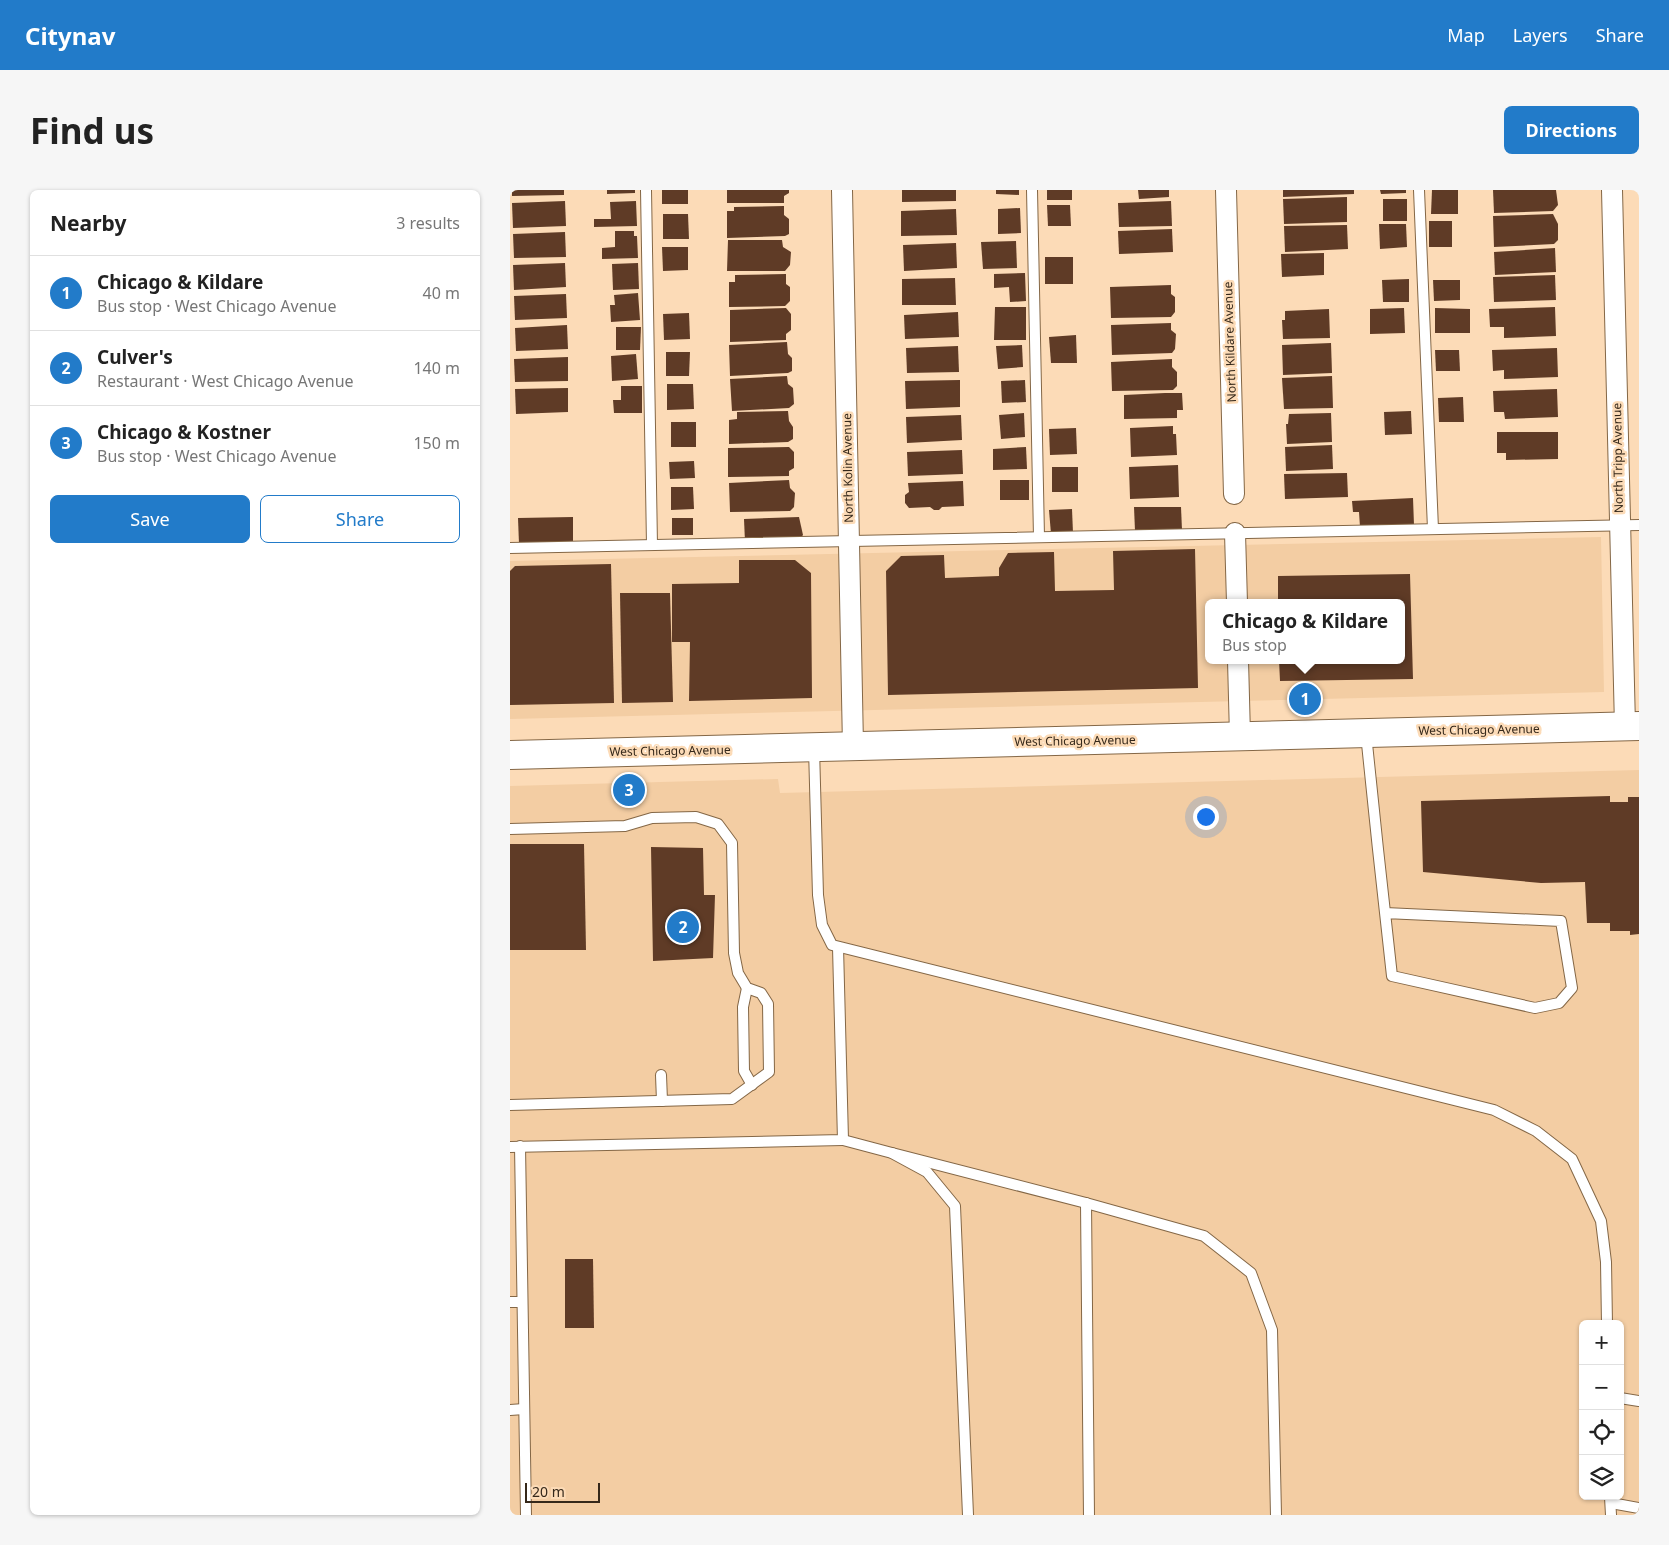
<!DOCTYPE html>
<html lang="en">
<head>
<meta charset="utf-8">
<style>
	body { margin:0; font-family:"Noto Sans",sans-serif; background:#f6f6f6; color:#222 }
	.controls { position:absolute; right:15px; bottom:15px; display:grid; overflow:hidden; border-radius:8px; box-shadow:0 1px 4px #0004 }
	.controls button { width:45px; height:45px; display:grid; place-items:center; padding:0; border:0; border-bottom:1px solid #e0e0e0; background:#fff; color:#222; font:25px sans-serif }
	.scale { position:absolute; left:15px; bottom:12px; width:75px; box-sizing:border-box; padding-left:5px; border:2px solid #35281a; border-top:0; font-size:14px; line-height:18px; white-space:nowrap; color:#35281a; -webkit-text-stroke:4px #fcdbb7; paint-order:stroke }
	.you { position:absolute; left:695px; top:626px; width:18px; height:18px; margin:-12px; border:4px solid #fff; border-radius:50%; background:#1a73e8; box-shadow:0 0 0 8px #1a73e833 }
	.badge { display:grid; place-items:center; width:32px; height:32px; border-radius:50%; background:#227bc9; color:#fff; font-size:16px; font-weight:700 }
	.pin { position:absolute; translate:-50% -50%; border:2px solid #fff; box-shadow:0 1px 5px #0006 }
	.popup { position:absolute; left:695px; top:409px; width:200px; height:65px; box-sizing:border-box; display:grid; place-content:center; border-radius:8px; background:#fff; filter:drop-shadow(0 1px 4px #0005); font-size:16px; white-space:nowrap; color:#767676 }
	.popup b { font-size:19px; color:#222 }
	.popup::after { content:''; position:absolute; left:50%; top:100%; margin-left:-10px; border:10px solid transparent; border-top-color:#fff }
	.list { margin:0; padding:0; list-style:none }
	h2 { display:flex; justify-content:space-between; align-items:center; height:65px; margin:0; padding:0 20px; font-size:21px }
	h2 small { font-size:16px; font-weight:400; color:#767676 }
	.list li { display:grid; grid-template-columns:32px 1fr auto; gap:15px; align-items:center; box-sizing:border-box; height:75px; padding:0 20px; border-top:1px solid #e0e0e0 }
	.list b { display:block; font-size:19px; white-space:nowrap }
	.list p { margin:0; font-size:16px; white-space:nowrap; color:#767676 }
	.list em { font-size:16px; font-style:normal; color:#767676 }
	.actions { display:flex; gap:10px; padding:15px 20px }
	.actions a { flex:1; padding:11px 0; border:1px solid #227bc9; border-radius:8px; text-align:center; font-size:18px; color:#227bc9 }
	.actions .main { background:#227bc9; color:#fff }
	.icon { flex:none; width:28px; height:28px; fill:none; stroke:currentColor; stroke-width:2; stroke-linecap:round; stroke-linejoin:round }
	.map { position:relative; flex:none; width:1129px; height:1325px; overflow:hidden; border-radius:8px }
	header { display:flex; align-items:center; gap:30px; box-sizing:border-box; height:70px; padding:0 25px; background:#227bc9; color:#fff }
	header strong { font-size:24px }
	nav { display:flex; gap:28px; margin-inline-start:auto; font-size:18px }
	.intro { display:flex; align-items:center; justify-content:space-between; box-sizing:border-box; height:120px; padding:0 30px }
	h1 { margin:0; font-size:35px }
	.button { padding:12px 22px; border-radius:8px; background:#227bc9; color:#fff; font-size:18px; font-weight:700 }
	main { display:flex; gap:30px; padding:0 30px }
	aside { flex:1; background:#fff; border-radius:8px; box-shadow:0 1px 4px #0004 }
	.map>svg:first-child { display:block }
	.built { fill:#f3cda3; fill-rule:evenodd }
	.building { fill:#5f3b26 }
	.lines { fill:none; stroke-linecap:round; stroke-linejoin:round }
	.service-casing { stroke:#846746; stroke-width:12 }
	.minor-casing { stroke:#846746; stroke-width:22 }
	.secondary-casing { stroke:#846746; stroke-width:30 }
	.service { stroke:#fff; stroke-width:10 }
	.minor { stroke:#fff; stroke-width:20 }
	.secondary { stroke:#fff; stroke-width:28 }
	.labels { text-anchor:middle; stroke-width:5; stroke-linejoin:round; paint-order:stroke }
	.street-label { font-size:12px; fill:#35281a; stroke:#fcdbb7 }
</style>
</head>
<body>
<header>
<strong>Citynav</strong>
<nav><a>Map</a><a>Layers</a><a>Share</a></nav>
</header>
<div class="intro"><h1>Find us</h1><a class="button">Directions</a></div>
<main>
<aside>
<h2>Nearby<small>3 results</small></h2>
<ul class="list">
<li><span class="badge">1</span><div><b>Chicago &amp; Kildare</b><p>Bus stop · West Chicago Avenue</p></div><em>40 m</em></li>
<li><span class="badge">2</span><div><b>Culver's</b><p>Restaurant · West Chicago Avenue</p></div><em>140 m</em></li>
<li><span class="badge">3</span><div><b>Chicago &amp; Kostner</b><p>Bus stop · West Chicago Avenue</p></div><em>150 m</em></li>
</ul>
<div class="actions"><a class="main">Save</a><a>Share</a></div>
</aside>
<div class="map">
<svg width="1129" height="1325" viewBox="0 0 1129 1325">
	<rect width="100%" height="100%" fill="#fcdbb7"/>
	<g class="built">
		<path d="M 1091,347 L 1094,502 L 0,529 L 0,371 ZM 699,413 L 891,413 L 891,470 L 699,470 Z"/>
		<path d="M 1129,580 L 1129,1325 L 0,1325 L 0,596 L 268,589 L 270,603 ZM 1073,1134 L 1110,1134 L 1110,1306 L 1073,1306 Z"/>
	</g>
	<g class="building">
		<path d="M 2,0 L 54,0 L 54,5 L 2,6 Z"/>
		<path d="M 97,0 L 125,0 L 125,3 L 97,4 Z"/>
		<rect x="152" y="0" width="26" height="14"/>
		<path d="M 217,0 L 279,0 L 279,3 L 274,6 L 274,13 L 217,13 Z"/>
		<path d="M 392,0 L 446,0 L 446,11 L 392,12 Z"/>
		<path d="M 486,0 L 509,0 L 509,5 L 486,4 Z"/>
		<rect x="537" y="0" width="25" height="10"/>
		<path d="M 628,0 L 659,0 L 659,7 L 629,9 Z"/>
		<path d="M 773,0 L 844,0 L 844,4 L 773,7 Z"/>
		<path d="M 870,0 L 896,0 L 896,3 L 871,4 Z"/>
		<path d="M 922,0 L 948,0 L 948,24 L 921,24 Z"/>
		<path d="M 983,0 L 1046,0 L 1048,15 L 1043,21 L 984,23 Z"/>
		<path d="M 837,7 L 837,32 L 774,34 L 773,9 Z"/>
		<rect x="873" y="9" width="24" height="22"/>
		<path d="M 55,11 L 56,36 L 3,38 L 2,13 Z"/>
		<path d="M 126,11 L 127,36 L 84,37 L 84,29 L 101,29 L 100,12 Z"/>
		<path d="M 661,11 L 662,36 L 609,37 L 608,13 Z"/>
		<path d="M 537,15 L 560,15 L 561,36 L 538,36 Z"/>
		<path d="M 274,16 L 274,25 L 279,29 L 279,44 L 275,46 L 217,48 L 217,21 L 224,21 L 224,17 Z"/>
		<path d="M 510,18 L 511,43 L 488,44 L 488,19 Z"/>
		<path d="M 446,19 L 447,45 L 391,46 L 391,21 Z"/>
		<path d="M 153,24 L 178,24 L 179,49 L 153,49 Z"/>
		<path d="M 1043,24 L 1048,34 L 1048,50 L 1044,54 L 984,57 L 983,26 Z"/>
		<rect x="919" y="31" width="23" height="26"/>
		<path d="M 869,34 L 896,34 L 897,57 L 870,59 Z"/>
		<path d="M 837,35 L 838,59 L 775,62 L 774,36 Z"/>
		<path d="M 662,39 L 663,62 L 609,64 L 608,41 Z"/>
		<path d="M 105,41 L 124,41 L 124,46 L 127,46 L 128,68 L 92,69 L 92,58 L 105,57 Z"/>
		<path d="M 55,42 L 56,67 L 4,68 L 3,44 Z"/>
		<path d="M 218,50 L 272,50 L 273,57 L 281,62 L 280,75 L 275,81 L 217,81 Z"/>
		<path d="M 506,51 L 507,78 L 473,79 L 471,52 Z"/>
		<path d="M 446,53 L 447,78 L 394,81 L 393,55 Z"/>
		<path d="M 152,57 L 178,57 L 178,80 L 153,81 Z"/>
		<path d="M 1045,58 L 1046,82 L 985,85 L 984,62 Z"/>
		<path d="M 814,63 L 814,85 L 772,87 L 771,64 Z"/>
		<rect x="535" y="67" width="28" height="27"/>
		<path d="M 55,73 L 56,97 L 4,100 L 3,75 Z"/>
		<path d="M 128,73 L 129,99 L 103,100 L 102,74 Z"/>
		<path d="M 515,83 L 516,111 L 500,112 L 499,97 L 484,98 L 484,84 Z"/>
		<path d="M 276,84 L 276,94 L 280,97 L 280,111 L 275,116 L 219,117 L 219,92 L 225,92 L 225,85 Z"/>
		<path d="M 1045,85 L 1046,110 L 984,112 L 983,87 Z"/>
		<path d="M 445,88 L 446,115 L 392,115 L 392,89 Z"/>
		<path d="M 899,89 L 899,112 L 873,112 L 872,90 Z"/>
		<path d="M 923,90 L 950,90 L 950,110 L 924,111 Z"/>
		<path d="M 661,95 L 661,104 L 665,107 L 665,122 L 661,127 L 601,128 L 600,97 Z"/>
		<path d="M 128,103 L 130,130 L 101,132 L 100,115 L 105,115 L 104,105 Z"/>
		<path d="M 56,104 L 57,128 L 5,130 L 4,106 Z"/>
		<path d="M 485,117 L 516,117 L 516,150 L 484,150 Z"/>
		<path d="M 1045,117 L 1046,146 L 994,148 L 994,137 L 980,137 L 979,119 Z"/>
		<path d="M 276,118 L 281,124 L 281,140 L 276,144 L 276,150 L 220,152 L 220,120 Z"/>
		<path d="M 894,118 L 895,143 L 860,144 L 860,119 Z"/>
		<path d="M 925,118 L 960,119 L 960,143 L 925,143 Z"/>
		<path d="M 819,119 L 820,148 L 773,149 L 772,130 L 775,130 L 775,121 Z"/>
		<path d="M 448,122 L 449,147 L 395,149 L 394,125 Z"/>
		<path d="M 179,123 L 180,149 L 154,150 L 153,124 Z"/>
		<path d="M 661,133 L 661,140 L 666,144 L 665,159 L 662,163 L 602,165 L 601,135 Z"/>
		<path d="M 57,135 L 58,159 L 6,161 L 5,138 Z"/>
		<path d="M 106,137 L 131,137 L 130,160 L 106,160 Z"/>
		<path d="M 566,145 L 567,173 L 541,173 L 539,147 Z"/>
		<path d="M 277,152 L 278,164 L 282,168 L 282,181 L 278,183 L 220,186 L 219,155 Z"/>
		<path d="M 821,153 L 822,183 L 773,185 L 772,155 Z"/>
		<path d="M 512,155 L 513,177 L 488,179 L 486,156 Z"/>
		<path d="M 448,156 L 449,182 L 397,183 L 396,158 Z"/>
		<path d="M 1047,158 L 1048,187 L 994,189 L 994,180 L 983,181 L 982,160 Z"/>
		<path d="M 925,160 L 949,160 L 950,181 L 926,181 Z"/>
		<path d="M 156,162 L 180,162 L 179,186 L 156,186 Z"/>
		<path d="M 126,164 L 128,189 L 102,191 L 101,166 Z"/>
		<path d="M 58,167 L 58,191 L 5,192 L 4,169 Z"/>
		<path d="M 662,169 L 662,177 L 667,182 L 667,196 L 663,200 L 602,201 L 601,172 Z"/>
		<path d="M 277,186 L 278,194 L 283,198 L 284,214 L 279,218 L 222,221 L 220,189 Z"/>
		<path d="M 822,186 L 823,218 L 774,219 L 772,188 Z"/>
		<path d="M 450,190 L 450,217 L 396,219 L 395,191 Z"/>
		<path d="M 515,190 L 516,212 L 492,213 L 491,191 Z"/>
		<path d="M 157,194 L 183,194 L 184,219 L 157,220 Z"/>
		<path d="M 111,196 L 132,196 L 132,223 L 104,223 L 103,210 L 111,210 Z"/>
		<path d="M 58,198 L 58,222 L 6,224 L 5,199 Z"/>
		<path d="M 1047,199 L 1048,227 L 995,229 L 994,222 L 984,222 L 983,201 Z"/>
		<path d="M 655,203 L 672,203 L 673,220 L 667,220 L 667,228 L 614,229 L 614,205 Z"/>
		<path d="M 953,207 L 954,232 L 929,232 L 928,208 Z"/>
		<path d="M 278,221 L 279,231 L 283,237 L 283,249 L 278,252 L 219,254 L 219,230 L 227,229 L 227,222 Z"/>
		<path d="M 901,221 L 902,244 L 875,245 L 874,222 Z"/>
		<path d="M 514,223 L 515,247 L 491,249 L 489,225 Z"/>
		<path d="M 821,223 L 822,252 L 777,254 L 776,234 L 778,234 L 779,224 Z"/>
		<path d="M 451,225 L 452,250 L 397,253 L 396,227 Z"/>
		<rect x="161" y="232" width="25" height="25"/>
		<path d="M 663,236 L 663,244 L 666,244 L 667,265 L 621,267 L 620,238 Z"/>
		<path d="M 566,238 L 567,264 L 540,265 L 539,239 Z"/>
		<path d="M 987,242 L 1048,242 L 1048,269 L 996,270 L 996,263 L 987,263 Z"/>
		<path d="M 822,255 L 823,279 L 776,281 L 775,257 Z"/>
		<path d="M 279,257 L 284,262 L 284,278 L 279,281 L 279,286 L 218,287 L 218,258 Z"/>
		<path d="M 516,257 L 517,279 L 483,280 L 483,259 Z"/>
		<path d="M 452,260 L 453,284 L 398,286 L 397,262 Z"/>
		<path d="M 184,271 L 185,288 L 160,289 L 159,272 Z"/>
		<path d="M 668,275 L 669,307 L 620,309 L 619,277 Z"/>
		<rect x="542" y="277" width="26" height="25"/>
		<path d="M 837,283 L 838,307 L 775,309 L 774,284 Z"/>
		<path d="M 279,290 L 280,298 L 285,303 L 284,317 L 280,321 L 220,322 L 219,293 Z"/>
		<rect x="490" y="290" width="29" height="20"/>
		<path d="M 453,291 L 454,316 L 432,317 L 429,320 L 424,320 L 420,317 L 399,318 L 395,313 L 395,305 L 399,302 L 398,293 Z"/>
		<path d="M 161,297 L 183,297 L 184,319 L 161,320 Z"/>
		<path d="M 903,308 L 904,335 L 850,337 L 849,322 L 843,322 L 842,311 Z"/>
		<path d="M 624,317 L 671,317 L 672,340 L 625,341 Z"/>
		<path d="M 562,319 L 563,343 L 541,344 L 539,320 Z"/>
		<path d="M 63,327 L 63,353 L 9,354 L 8,328 Z"/>
		<path d="M 289,327 L 293,345 L 289,350 L 235,352 L 234,329 Z"/>
		<rect x="162" y="328" width="21" height="17"/>
		<path d="M 685,359 L 688,498 L 378,505 L 376,381 L 391,366 L 434,365 L 435,388 L 489,386 L 489,378 L 498,363 L 544,362 L 545,401 L 604,400 L 603,361 Z"/>
		<path d="M 229,370 L 285,370 L 301,383 L 302,508 L 179,511 L 180,452 L 162,452 L 162,394 L 229,393 Z"/>
		<path d="M 101,374 L 104,513 L 0,515 L 0,381 L 5,376 Z"/>
		<path d="M 900,384 L 903,489 L 770,491 L 769,470 L 891,470 L 891,413 L 768,413 L 768,386 Z"/>
		<path d="M 110,403 L 160,403 L 163,512 L 112,513 Z"/>
		<path d="M 1100,606 L 1100,612 L 1118,612 L 1118,607 L 1129,607 L 1129,744 L 1120,745 L 1120,741 L 1100,741 L 1100,733 L 1077,733 L 1075,692 L 1031,693 L 913,682 L 911,611 Z"/>
		<path d="M 0,654 L 74,654 L 76,760 L 0,760 Z"/>
		<path d="M 141,657 L 193,658 L 194,705 L 205,705 L 203,768 L 143,771 Z"/>
		<path d="M 55,1069 L 83,1069 L 84,1138 L 55,1138 Z"/>
	</g>
	<g class="lines">
		<g class="service-casing">
			<g id="service">
				<path d="M 136,0 L 142,355"/>
				<path d="M 522,0 L 529,347"/>
				<path d="M 909,0 L 923,339"/>
				<path d="M 0,358 L 1129,335"/>
				<path d="M 856,544 C 864,625 873,705 882,786 L 1025,818 L 1049,813 L 1062,798 L 1051,731 L 875,723"/>
				<path d="M 304,558 L 308,705 L 312,735 L 322,755 L 984,920 L 1026,941 L 1062,969 L 1091,1031 L 1096,1072 L 1097,1134"/>
				<path d="M 0,639 L 115,636 L 142,628 L 186,627 L 208,634 L 222,653 L 224,763 L 228,783 L 237,798 L 251,803 L 258,814 L 259,882 L 222,909 L 0,915"/>
				<path d="M 237,798 L 233,817 L 234,881 L 242,895"/>
				<path d="M 151,885 L 152,911"/>
				<path d="M 333,950 L 382,963 L 417,982 L 445,1016 L 458,1325"/>
				<path d="M 10,956 L 16,1325"/>
				<path d="M 0,957 L 333,950 L 328,757"/>
				<path d="M 382,963 L 576,1013 L 694,1046 L 741,1083 L 762,1140 L 766,1325"/>
				<path d="M 576,1013 L 579,1325"/>
				<path d="M 0,1112 L 12,1112"/>
				<path d="M 1110,1208 L 1129,1211"/>
				<path d="M 0,1220 L 14,1219"/>
				<path d="M 1100,1307 L 1101,1325"/>
				<path d="M 1101,1313 L 1129,1318"/>
			</g>
		</g>
		<g class="minor-casing">
			<g id="minor">
				<path d="M 332,0 L 343,556"/>
				<path d="M 716,0 L 724,304"/>
				<path d="M 1102,0 L 1115,536"/>
				<path d="M 725,343 L 727,413"/>
				<path d="M 728,470 L 730,546"/>
			</g>
		</g>
		<g class="secondary-casing">
			<path id="secondary" d="M 0,565 L 1129,536"/>
		</g>
		<use href="#service" class="service"/>
		<use href="#minor" class="minor"/>
		<use href="#secondary" class="secondary"/>
	</g>
	<g class="labels">
		<g class="street-label">
			<text transform="translate(720 152) rotate(-92)" y="4">North Kildare Avenue</text>
			<text transform="translate(1108 268) rotate(-91)" y="4">North Tripp Avenue</text>
			<text transform="translate(338 278) rotate(-91)" y="4">North Kolin Avenue</text>
			<text transform="translate(969 540) rotate(-1)" y="4">West Chicago Avenue</text>
			<text transform="translate(565 551) rotate(-1)" y="4">West Chicago Avenue</text>
			<text transform="translate(160 561) rotate(-1)" y="4">West Chicago Avenue</text>
		</g>
	</g>
</svg>
<div class="controls">
<button>+</button>
<button>−</button>
<button><svg class="icon" aria-label="locate" viewBox="0 0 24 24"><circle cx="12" cy="12" r="6"/><path d="M12 2v4M12 18v4M2 12h4M18 12h4"/></svg></button>
<button><svg class="icon" aria-label="layers" viewBox="0 0 24 24"><path d="M12 4l9 5-9 5-9-5zM3 14l9 5 9-5"/></svg></button>
</div>
<div class="scale">20 m</div>
<div class="you"></div>
<div class="pin badge" style="left:795px;top:509px">1</div>
<div class="popup"><b>Chicago &amp; Kildare</b>Bus stop</div>
<div class="pin badge" style="left:173px;top:737px">2</div>
<div class="pin badge" style="left:119px;top:600px">3</div>
</div>
</main>
</body>
</html>
